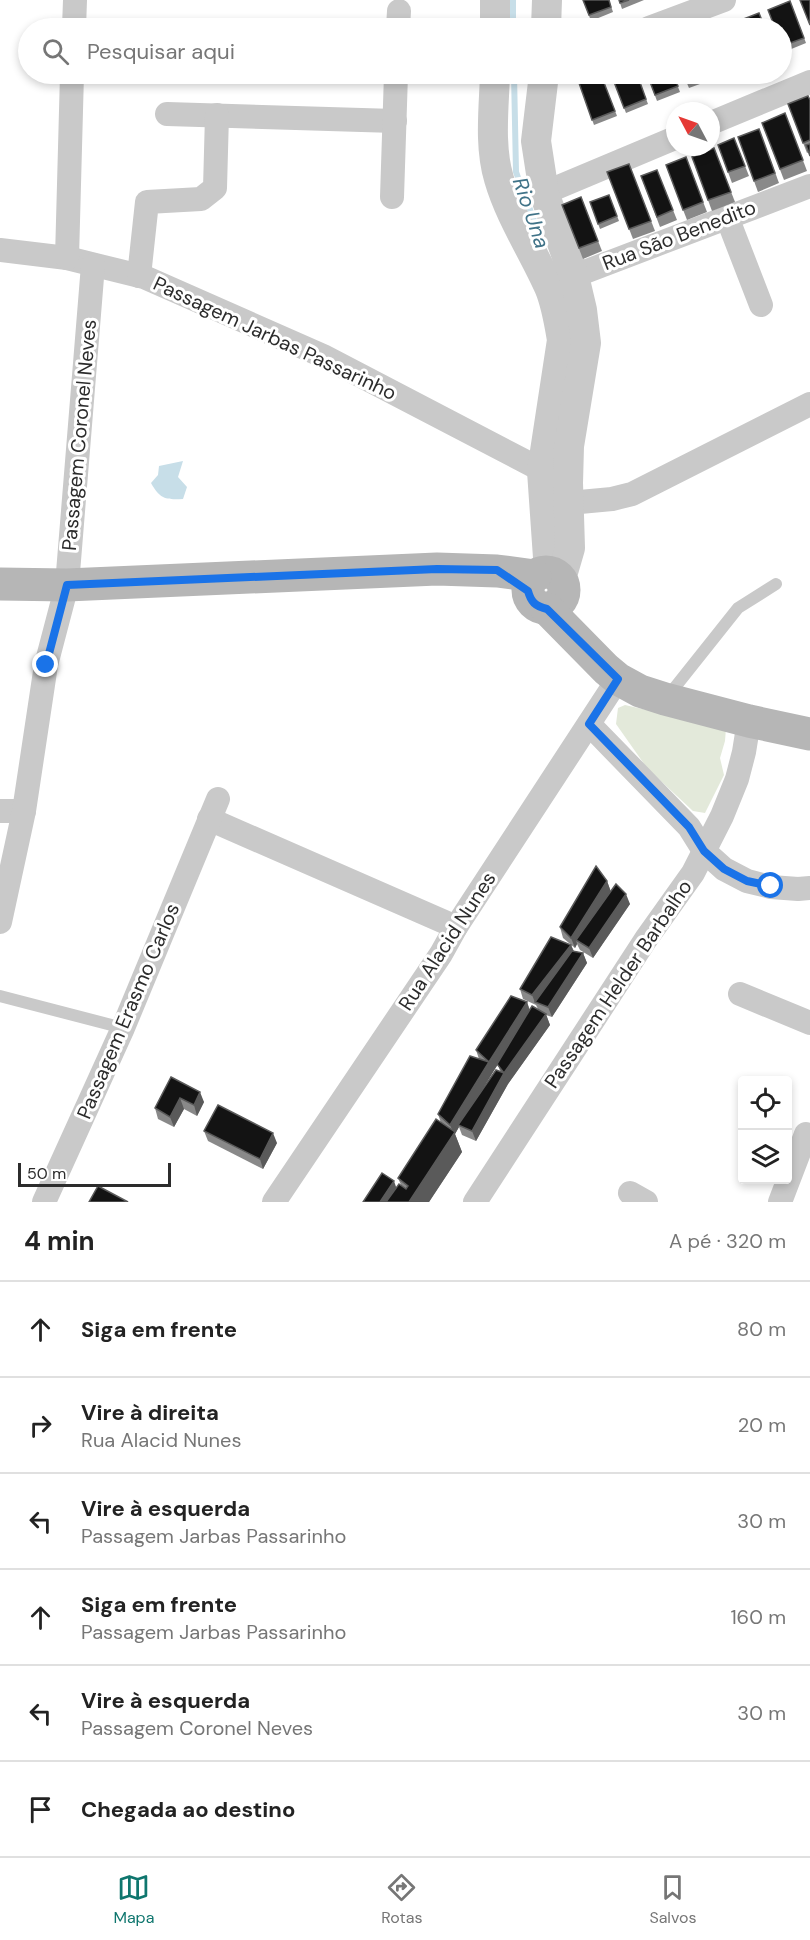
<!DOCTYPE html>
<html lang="pt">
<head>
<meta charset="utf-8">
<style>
	body { margin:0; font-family:"DM Sans",sans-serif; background:#f6f6f6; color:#222 }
	.controls { position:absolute; right:18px; bottom:18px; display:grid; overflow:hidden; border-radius:6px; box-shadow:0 3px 9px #0003 }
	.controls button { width:54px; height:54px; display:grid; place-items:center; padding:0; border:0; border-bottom:2px solid #e0e0e0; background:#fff; color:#222; font:30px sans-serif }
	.compass { position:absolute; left:666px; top:102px; width:54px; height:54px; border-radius:50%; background:#fff; box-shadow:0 3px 9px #0003; rotate:311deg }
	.scale { position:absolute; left:18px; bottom:15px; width:153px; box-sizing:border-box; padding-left:6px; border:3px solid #2c2c2c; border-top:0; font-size:16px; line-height:21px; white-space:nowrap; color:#2c2c2c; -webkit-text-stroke:4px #fff; paint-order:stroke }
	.stop { position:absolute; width:18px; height:18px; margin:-14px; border:4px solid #1a73e8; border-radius:50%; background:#fff }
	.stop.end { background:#1a73e8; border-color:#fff; box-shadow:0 2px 6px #0008 }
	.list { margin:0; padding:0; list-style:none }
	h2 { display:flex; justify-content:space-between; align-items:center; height:78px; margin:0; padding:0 24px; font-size:26px }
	h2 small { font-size:20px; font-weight:400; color:#767676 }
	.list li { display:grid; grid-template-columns:39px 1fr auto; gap:18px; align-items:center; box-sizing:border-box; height:96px; padding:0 24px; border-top:2px solid #e0e0e0 }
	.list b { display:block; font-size:22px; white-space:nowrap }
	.list p { margin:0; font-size:20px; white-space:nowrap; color:#767676 }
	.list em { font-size:20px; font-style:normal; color:#767676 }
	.icon { flex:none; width:33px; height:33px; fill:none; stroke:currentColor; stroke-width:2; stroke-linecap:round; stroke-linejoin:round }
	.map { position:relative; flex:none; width:810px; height:1202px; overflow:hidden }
	.search { position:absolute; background:#fff; box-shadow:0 3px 9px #0003; left:18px; right:18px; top:18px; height:66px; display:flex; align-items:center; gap:15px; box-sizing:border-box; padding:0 21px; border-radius:33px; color:#767676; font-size:22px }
	.sheet { height:654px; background:#fff }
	nav { display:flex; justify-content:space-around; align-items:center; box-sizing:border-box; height:84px; border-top:2px solid #e0e0e0; background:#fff; font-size:16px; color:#767676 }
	nav a { display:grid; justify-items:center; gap:3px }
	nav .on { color:#0f766e }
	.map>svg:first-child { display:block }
	.green { fill:#e3e9da }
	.water { fill:#c7dee8 }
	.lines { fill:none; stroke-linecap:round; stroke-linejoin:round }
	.stream { stroke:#c7dee8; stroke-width:6 }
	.service { stroke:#c9c9c9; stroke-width:12 }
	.minor { stroke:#c9c9c9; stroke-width:24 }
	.tertiary { stroke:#c9c9c9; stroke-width:30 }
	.secondary { stroke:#b6b6b6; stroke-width:33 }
	.wall { fill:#898989; fill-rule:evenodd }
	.shaded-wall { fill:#5a5a5a }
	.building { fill:#131313; stroke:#5a5a5a; stroke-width:1.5 }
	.route { stroke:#1a73e8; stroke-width:8 }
	.labels { text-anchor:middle; stroke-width:6; stroke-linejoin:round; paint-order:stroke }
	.street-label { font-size:20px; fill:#2c2c2c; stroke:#fff }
	.water-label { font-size:21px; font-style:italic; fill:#407388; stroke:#fff }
</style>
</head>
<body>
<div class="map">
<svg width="810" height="1202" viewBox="0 0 810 1202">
	<rect width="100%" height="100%" fill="#fff"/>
	<path class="green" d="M 625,705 L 726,728 L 725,741 L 720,758 L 724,775 L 705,813 L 693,811 L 647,768 L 616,724 L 618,708 Z"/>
	<path class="water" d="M 183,461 L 178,477 L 187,487 L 183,499 C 166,500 160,499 151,483 L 158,475 L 159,466 Z"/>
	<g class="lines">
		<g class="stream">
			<path d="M 513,0 L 513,28"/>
			<path d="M 514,74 L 516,172 L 541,239"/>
		</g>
		<g class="service">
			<path d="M 668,696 L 738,608 L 776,584"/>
			<path d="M 0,996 L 123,1028"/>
		</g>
		<g class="minor">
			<path d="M 74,28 L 75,0"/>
			<path d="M 398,28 L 399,11"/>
			<path d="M 649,28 L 724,0"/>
			<path d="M 167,114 L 395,121"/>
			<path d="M 711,123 L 810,82"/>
			<path d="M 544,193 L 675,138"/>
			<path d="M 392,197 L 396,74"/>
			<path d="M 727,217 L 761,305"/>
			<path d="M 0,250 L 67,258 L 144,277 L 323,356 L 557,478"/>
			<path d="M 67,258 L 72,74"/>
			<path d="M 139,276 L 147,202 L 201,199 L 215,188 L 217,115"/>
			<path d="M 574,276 L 810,186"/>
			<path d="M 569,503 L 612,499 L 632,494 L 810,404"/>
			<path d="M 589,724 L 689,827 L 704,851 L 724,869 L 747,881 L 771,887 L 798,889 L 810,888"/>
			<path d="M 0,811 L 24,811"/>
			<path d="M 209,819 L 456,927"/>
			<path d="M 0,922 L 24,811 L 46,665 L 67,585 L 93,265"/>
			<path d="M 740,994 L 810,1023"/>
			<path d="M 630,1193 L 646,1202"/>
			<path d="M 44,1202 L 123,1028 L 218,799"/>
			<path d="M 274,1202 L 441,954 L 456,927 L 618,679"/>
			<path d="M 475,1202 L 646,939 L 693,873 L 722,816 L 737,779 L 744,752 L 749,721"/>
			<path d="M 780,1202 L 806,1134"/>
		</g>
		<g class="tertiary">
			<path d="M 495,28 L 495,0"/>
			<path d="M 546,28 L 547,0"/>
			<path d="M 495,74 C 494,107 489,146 499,179 C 510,217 533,251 549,287 C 556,303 559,322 562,340 L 542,471 L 549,572"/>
			<path d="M 544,74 L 536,141 L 544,193 L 574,276 L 582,310 L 586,343 L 569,446 L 568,483 L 570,548 L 561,579"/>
		</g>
		<g class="secondary">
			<circle cx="546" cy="590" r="18"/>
			<path d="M 0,584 L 67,585 L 437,569 L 497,571 L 535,576"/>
			<path d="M 547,609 L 606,669 L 618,679 L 640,691 L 665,699 L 749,721 L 810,734"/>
		</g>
	</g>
	<g class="wall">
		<path d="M 583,0 L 609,0 L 613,12 L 591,21 Z"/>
		<path d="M 619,0 L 644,0 L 622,9 Z"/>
		<path d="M 790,1 L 806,43 L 784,52 L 782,46 Z"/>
		<path d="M 611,74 L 637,74 L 648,104 L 626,113 Z"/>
		<path d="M 647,74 L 673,74 L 680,92 L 657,101 Z"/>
		<path d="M 683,74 L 709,74 L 711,80 L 689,88 Z"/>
		<path d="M 601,75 L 617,116 L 594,125 L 579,83 Z"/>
		<path d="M 810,100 L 810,156 L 809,152 L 807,153 L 788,104 Z"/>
		<path d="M 785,113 L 807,171 L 784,180 L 762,123 Z"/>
		<path d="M 759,129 L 779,183 L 758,192 L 738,137 Z"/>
		<path d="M 734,138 L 749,176 L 732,183 L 718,145 Z"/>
		<path d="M 714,148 L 735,202 L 712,211 L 692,157 Z"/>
		<path d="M 686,157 L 707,212 L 687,220 L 666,165 Z"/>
		<path d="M 629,164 L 655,231 L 633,239 L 607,172 Z"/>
		<path d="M 657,170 L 677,220 L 660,227 L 641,176 Z"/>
		<path d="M 609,195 L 619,221 L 600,229 L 590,202 Z"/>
		<path d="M 581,197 L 602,251 L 583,259 L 562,205 Z"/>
		<path d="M 607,881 L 611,892 L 630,904 L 593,958 L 580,950 L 577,944 L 575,948 L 563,938 L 560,927 Z"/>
		<path d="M 571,945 L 574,951 L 583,953 L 587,963 L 552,1017 L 546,1015 L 550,1025 L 508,1084 L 476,1141 L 462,1135 L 459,1127 L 455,1134 L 462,1152 L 429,1202 L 396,1188 L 401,1185 L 398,1178 L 441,1123 L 438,1114 L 479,1059 L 476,1050 L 527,1002 L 530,1010 L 538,1009 L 536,1005 L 523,999 L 520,989 ZM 498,1064 L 500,1071 L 481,1091 Z"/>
		<path d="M 171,1077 L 204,1102 L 197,1116 L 184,1109 L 174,1127 L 158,1119 L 155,1108 Z"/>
		<path d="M 204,1131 L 277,1143 L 263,1169 L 208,1141 Z"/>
	</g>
	<g class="shaded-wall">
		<path d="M 607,881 L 611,892 L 576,940 L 577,944 L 575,948 L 571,938 Z"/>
		<path d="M 626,894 L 630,904 L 593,958 L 589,948 Z"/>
		<path d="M 571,945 L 575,955 L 535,1002 L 536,1005 L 532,995 Z"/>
		<path d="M 583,953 L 587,963 L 552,1017 L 548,1007 Z"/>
		<path d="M 527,1002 L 530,1012 L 460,1126 L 458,1125 L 459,1127 L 455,1134 L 462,1152 L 429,1202 L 409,1202 L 454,1134 L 450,1125 Z"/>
		<path d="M 546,1014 L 550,1025 L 508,1084 L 476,1141 L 472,1131 L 504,1073 Z"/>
		<path d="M 200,1092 L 204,1102 L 197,1116 L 194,1105 Z"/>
		<path d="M 180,1098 L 184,1109 L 174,1127 L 170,1117 Z"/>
		<path d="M 273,1133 L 277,1143 L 263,1169 L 260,1159 Z"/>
		<path d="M 394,1181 L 401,1201 L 400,1202 L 380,1202 Z"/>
	</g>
	<g class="building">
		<path d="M 583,0 L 609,0 L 611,7 L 589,15 Z"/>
		<path d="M 619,0 L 629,0 L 620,3 Z"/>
		<path d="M 800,0 L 810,0 L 810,25 Z"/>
		<path d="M 790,1 L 804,38 L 782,46 L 782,28 L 775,28 L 768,10 Z"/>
		<path d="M 759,13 L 765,28 L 739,28 L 736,22 Z"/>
		<path d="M 727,26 L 728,28 L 720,28 Z"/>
		<path d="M 611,74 L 637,74 L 646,99 L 624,108 Z"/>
		<path d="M 647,74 L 673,74 L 678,86 L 655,95 Z"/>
		<path d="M 683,74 L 709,74 L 710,75 L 687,83 Z"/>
		<path d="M 601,75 L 615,111 L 592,120 L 579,83 Z"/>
		<path d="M 808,96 L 810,100 L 810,140 L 803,143 L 788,104 Z"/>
		<path d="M 785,113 L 803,160 L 780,169 L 762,123 Z"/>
		<path d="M 759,129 L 775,173 L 754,181 L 738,137 Z"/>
		<path d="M 734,138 L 745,166 L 728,172 L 718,145 Z"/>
		<path d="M 810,144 L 810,156 L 806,145 Z"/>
		<path d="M 714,148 L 731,192 L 708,200 L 692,157 Z"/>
		<path d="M 686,157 L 703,202 L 683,210 L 666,165 Z"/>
		<path d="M 629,164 L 651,221 L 629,229 L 607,172 Z"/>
		<path d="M 657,170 L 673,210 L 657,217 L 641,176 Z"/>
		<path d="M 609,195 L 617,216 L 598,224 L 590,202 Z"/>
		<path d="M 581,197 L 598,241 L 579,248 L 562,205 Z"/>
		<path d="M 596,866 L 607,881 L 571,938 L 560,927 Z"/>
		<path d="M 616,884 L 626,894 L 589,948 L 576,940 Z"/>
		<path d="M 551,937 L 571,945 L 532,995 L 520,989 Z"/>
		<path d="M 572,951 L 583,953 L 548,1007 L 535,1002 Z"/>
		<path d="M 511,996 L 527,1002 L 489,1062 L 476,1050 Z"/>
		<path d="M 532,1006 L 546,1014 L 504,1073 L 497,1064 Z"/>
		<path d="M 470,1056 L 489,1062 L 450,1125 L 438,1114 Z"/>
		<path d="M 496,1070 L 504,1073 L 472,1131 L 458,1125 Z"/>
		<path d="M 171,1077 L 200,1092 L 194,1105 L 180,1098 L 170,1117 L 155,1108 Z"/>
		<path d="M 218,1105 L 273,1133 L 260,1159 L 204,1131 Z"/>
		<path d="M 436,1119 L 455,1132 L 409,1202 L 386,1202 L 399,1184 L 406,1189 L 408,1186 L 398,1178 Z"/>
		<path d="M 382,1173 L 394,1181 L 380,1202 L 363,1202 Z"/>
		<path d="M 98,1186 L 128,1202 L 89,1202 Z"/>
	</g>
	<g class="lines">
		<path class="route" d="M 46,665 L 67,585 L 437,569 L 497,570 L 528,591 C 531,602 535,606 547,609 L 618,679 L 589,724 L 689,827 L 704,851 L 724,869 L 747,881 L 771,886"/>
	</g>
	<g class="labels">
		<g class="street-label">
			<text transform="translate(679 235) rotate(-21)" y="7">Rua São Benedito</text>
			<text transform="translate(275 338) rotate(25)" y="7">Passagem Jarbas Passarinho</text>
			<text transform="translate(79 435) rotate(-85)" y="7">Passagem Coronel Neves</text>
			<text transform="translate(447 941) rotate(-57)" y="7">Rua Alacid Nunes</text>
			<text transform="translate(618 984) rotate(-56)" y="7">Passagem Helder Barbalho</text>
			<text transform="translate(128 1011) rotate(-67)" y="7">Passagem Erasmo Carlos</text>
		</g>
		<g class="water-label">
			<text transform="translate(531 213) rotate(71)" y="7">Rio Una</text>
		</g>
	</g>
</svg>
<div class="controls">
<button><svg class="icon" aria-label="locate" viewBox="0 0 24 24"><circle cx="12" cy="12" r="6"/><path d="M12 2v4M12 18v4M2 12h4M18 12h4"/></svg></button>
<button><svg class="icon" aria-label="layers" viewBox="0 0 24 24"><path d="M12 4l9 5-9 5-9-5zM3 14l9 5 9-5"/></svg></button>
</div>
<svg class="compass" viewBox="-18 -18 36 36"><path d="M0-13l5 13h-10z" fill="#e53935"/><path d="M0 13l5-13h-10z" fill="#767676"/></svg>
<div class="scale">50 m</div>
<div class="stop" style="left:771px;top:886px"></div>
<div class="stop end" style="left:46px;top:665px"></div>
<div class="search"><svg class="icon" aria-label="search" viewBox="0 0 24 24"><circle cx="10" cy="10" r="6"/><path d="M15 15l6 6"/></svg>Pesquisar aqui</div>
</div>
<section class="sheet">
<h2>4 min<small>A pé · 320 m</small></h2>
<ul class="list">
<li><svg class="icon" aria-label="ahead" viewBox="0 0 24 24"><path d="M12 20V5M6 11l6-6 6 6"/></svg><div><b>Siga em frente</b></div><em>80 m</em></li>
<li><svg class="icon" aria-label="right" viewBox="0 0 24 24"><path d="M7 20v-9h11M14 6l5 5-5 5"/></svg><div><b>Vire à direita</b><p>Rua Alacid Nunes</p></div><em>20 m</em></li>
<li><svg class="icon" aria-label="left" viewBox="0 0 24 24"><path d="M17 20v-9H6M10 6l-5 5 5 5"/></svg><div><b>Vire à esquerda</b><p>Passagem Jarbas Passarinho</p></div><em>30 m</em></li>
<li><svg class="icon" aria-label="ahead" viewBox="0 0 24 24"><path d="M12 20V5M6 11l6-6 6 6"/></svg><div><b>Siga em frente</b><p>Passagem Jarbas Passarinho</p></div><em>160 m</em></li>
<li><svg class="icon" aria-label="left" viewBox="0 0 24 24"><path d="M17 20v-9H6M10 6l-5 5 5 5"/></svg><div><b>Vire à esquerda</b><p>Passagem Coronel Neves</p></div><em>30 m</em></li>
<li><svg class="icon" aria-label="arrive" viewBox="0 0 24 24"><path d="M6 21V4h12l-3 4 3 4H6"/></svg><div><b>Chegada ao destino</b></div></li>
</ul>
</section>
<nav>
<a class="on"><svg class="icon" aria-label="map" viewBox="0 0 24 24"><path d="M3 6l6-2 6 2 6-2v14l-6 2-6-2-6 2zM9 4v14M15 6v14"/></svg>Mapa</a>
<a><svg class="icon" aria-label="directions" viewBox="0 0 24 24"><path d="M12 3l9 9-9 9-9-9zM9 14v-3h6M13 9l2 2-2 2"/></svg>Rotas</a>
<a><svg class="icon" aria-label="saved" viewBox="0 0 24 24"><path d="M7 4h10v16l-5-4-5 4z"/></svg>Salvos</a>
</nav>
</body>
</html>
